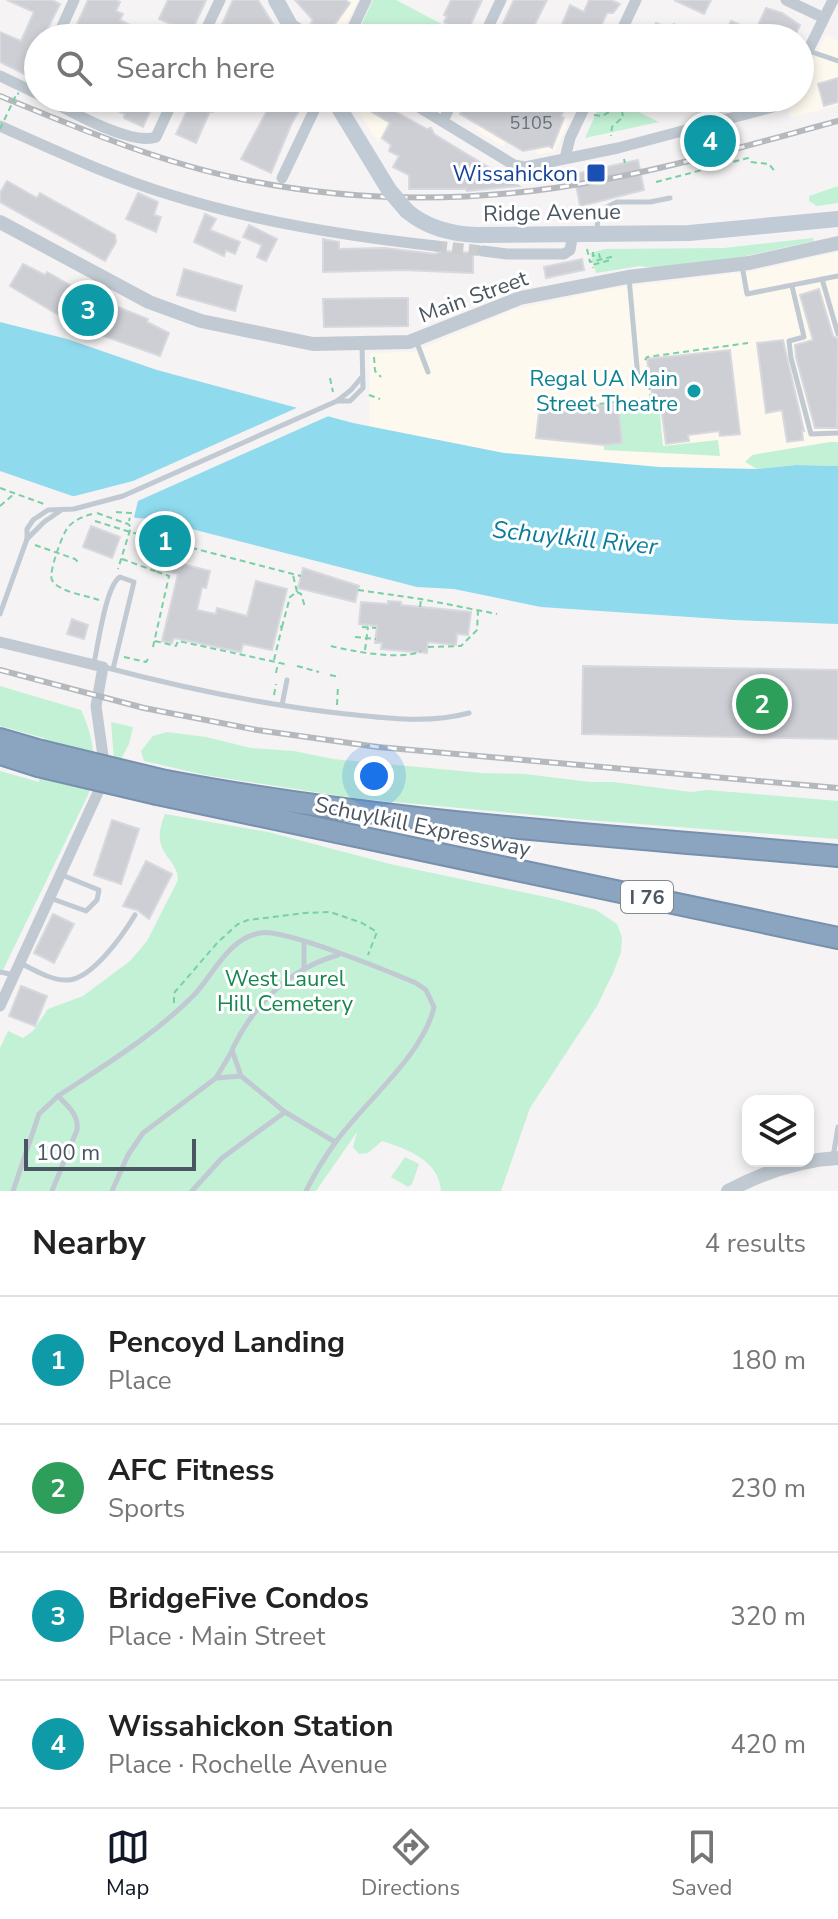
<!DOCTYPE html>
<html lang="en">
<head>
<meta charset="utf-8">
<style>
	body { margin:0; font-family:"Nunito Sans",sans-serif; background:#f6f6f6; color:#222 }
	.controls { position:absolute; right:24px; bottom:24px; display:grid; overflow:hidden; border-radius:16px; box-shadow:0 4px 12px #0003 }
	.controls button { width:72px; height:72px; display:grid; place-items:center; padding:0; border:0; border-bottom:2px solid #e0e0e0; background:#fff; color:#222; font:40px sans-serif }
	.scale { position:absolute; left:24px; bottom:20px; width:172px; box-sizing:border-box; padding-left:8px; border:4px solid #4a5661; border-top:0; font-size:22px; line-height:28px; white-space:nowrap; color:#4a5661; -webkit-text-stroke:6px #fff; paint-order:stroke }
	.you { position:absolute; left:374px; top:776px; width:28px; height:28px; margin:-20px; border:6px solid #fff; border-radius:50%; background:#1a73e8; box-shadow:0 0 0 12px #1a73e833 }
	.badge { display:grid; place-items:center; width:52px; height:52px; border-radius:50%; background:#111827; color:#fff; font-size:26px; font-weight:700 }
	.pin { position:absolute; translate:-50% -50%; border:4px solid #fff; box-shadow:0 2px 8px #0006 }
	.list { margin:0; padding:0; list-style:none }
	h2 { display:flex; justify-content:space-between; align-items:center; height:104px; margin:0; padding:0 32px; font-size:34px }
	h2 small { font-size:26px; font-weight:400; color:#767676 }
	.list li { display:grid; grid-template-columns:52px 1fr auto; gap:24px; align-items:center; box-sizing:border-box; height:128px; padding:0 32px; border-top:2px solid #e0e0e0 }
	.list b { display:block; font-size:30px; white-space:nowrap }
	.list p { margin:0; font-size:26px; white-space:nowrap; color:#767676 }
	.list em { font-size:26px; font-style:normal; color:#767676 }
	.icon { flex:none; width:44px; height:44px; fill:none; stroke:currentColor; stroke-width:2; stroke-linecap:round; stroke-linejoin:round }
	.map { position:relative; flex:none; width:838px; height:1191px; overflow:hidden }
	.search { position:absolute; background:#fff; box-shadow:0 4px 12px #0003; left:24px; right:24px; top:24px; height:88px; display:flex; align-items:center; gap:20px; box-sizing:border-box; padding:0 28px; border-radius:44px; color:#767676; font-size:30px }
	.sheet { height:616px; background:#fff }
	nav { display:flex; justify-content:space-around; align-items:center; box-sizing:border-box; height:112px; border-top:2px solid #e0e0e0; background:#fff; font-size:22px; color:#767676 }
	nav a { display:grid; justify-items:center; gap:4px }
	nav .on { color:#111827 }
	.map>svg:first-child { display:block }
	.commercial { fill:#fdf9ef }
	.green { fill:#c3f1d5 }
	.water { fill:#90daee }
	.pier { fill:#f5f3f3 }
	.building { fill:#cdcfd5; stroke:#d7d9de; stroke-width:2 }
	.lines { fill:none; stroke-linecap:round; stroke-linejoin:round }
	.minor-tunnel { stroke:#caccce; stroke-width:11; stroke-dasharray:11 5.5; stroke-linecap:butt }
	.motorway-casing { stroke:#7690ad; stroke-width:24 }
	.path { stroke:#7ad0a6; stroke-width:2; stroke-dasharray:6 4; stroke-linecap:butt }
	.service { stroke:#c1cad2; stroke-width:5 }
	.minor { stroke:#c1cad2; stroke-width:11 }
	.tertiary { stroke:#c1cad2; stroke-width:14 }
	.secondary { stroke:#c1cbd6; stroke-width:16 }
	.motorway { stroke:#8ba5c1; stroke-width:20 }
	.rail-casing { stroke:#b5b8bd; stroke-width:6 }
	.rail { stroke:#fff; stroke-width:3; stroke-dasharray:9; stroke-linecap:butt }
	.motorway-bridge-casing { stroke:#7690ad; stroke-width:24; stroke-linecap:butt }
	.path-bridge { stroke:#7ad0a6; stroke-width:2; stroke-dasharray:6 4; stroke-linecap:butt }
	.secondary-bridge { stroke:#c1cbd6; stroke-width:16 }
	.motorway-bridge { stroke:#8ba5c1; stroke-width:20 }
	.transit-dot { fill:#1a4fb4; stroke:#fff; stroke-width:3 }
	.culture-dot { fill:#0f9aa8; stroke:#fff; stroke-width:3 }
	.labels { text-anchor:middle; stroke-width:6; stroke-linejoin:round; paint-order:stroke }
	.number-label { font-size:18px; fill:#6b747e }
	.shield { fill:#fff; stroke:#808990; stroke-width:2 }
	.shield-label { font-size:20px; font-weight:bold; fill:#4a5661 }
	.transit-label { font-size:22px; fill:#164399; stroke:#fff; text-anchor:end }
	.street-label { font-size:22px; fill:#4a5661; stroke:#fff }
	.culture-label { font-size:22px; fill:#0d838f; stroke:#fff; text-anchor:end }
	.park-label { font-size:22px; fill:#17864f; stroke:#fff }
	.water-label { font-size:24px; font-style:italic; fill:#0c7c9b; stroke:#fff }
</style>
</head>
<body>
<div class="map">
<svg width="838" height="1191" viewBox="0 0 838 1191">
	<rect width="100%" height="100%" fill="#f5f3f3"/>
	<g class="commercial">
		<path d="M 329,0 L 358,0 L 340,38 L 324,38 L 307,28 Z"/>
		<path d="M 826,35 L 838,41 L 838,105 L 791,118 L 788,113 L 796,98 L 800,98 L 800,90 Z"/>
		<path d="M 350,98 L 374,98 L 394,110 L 378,143 Z"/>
		<path d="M 496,98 L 525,98 L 530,100 L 503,147 L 476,130 Z"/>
		<path d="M 555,113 L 570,120 L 555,151 L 537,155 L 536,149 Z"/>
		<path d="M 838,252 L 838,466 L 796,465 L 757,469 L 659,467 L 504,453 L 369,427 L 370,353 L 413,352 L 513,310 L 607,289 L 754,271 Z"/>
	</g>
	<g class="green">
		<path d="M 373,0 L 396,0 L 468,38 L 355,38 Z"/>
		<path d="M 603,98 L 610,98 L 659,122 L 585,138 Z"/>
		<path d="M 838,186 L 838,203 L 817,206 L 809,201 L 809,196 Z"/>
		<path d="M 813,238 L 814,241 L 741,257 L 653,268 L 640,266 L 596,273 L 590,253 L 605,249 L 724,248 Z"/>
		<path d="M 648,402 L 649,406 L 659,405 L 663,446 L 718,440 L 720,456 L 604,450 L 604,445 L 622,442 L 619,409 L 624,405 Z"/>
		<path d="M 830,442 L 838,442 L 838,466 L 796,465 L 757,469 L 745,462 L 752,455 Z"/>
		<path d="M 0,686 L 81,710 C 94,737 98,767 88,795 L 0,976 L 0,771 L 39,782 L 47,741 L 44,738 L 0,726 Z"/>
		<path d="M 111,722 L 133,727 L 129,744 L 119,763 L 114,760 Z"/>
		<path d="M 167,732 L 206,737 L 251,748 L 294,751 L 333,759 L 482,773 L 525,774 L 590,782 L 613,782 L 691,792 L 708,790 L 838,801 L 838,839 L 587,820 L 353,798 L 205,775 L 144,761 L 141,751 L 153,736 Z"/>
		<path d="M 165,814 L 268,832 L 390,864 L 555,899 L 596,910 L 617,924 L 622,937 L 621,952 L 614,971 L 597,1006 L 530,1108 L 501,1191 L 441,1191 C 439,1160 407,1149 382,1141 L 368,1153 L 359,1154 L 353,1147 L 357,1132 L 316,1191 L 0,1191 L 0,1048 L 8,1031 L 23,1038 L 33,1031 L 48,1009 L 83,996 L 130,961 L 147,941 L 178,880 C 178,856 148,855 165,814 Z"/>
		<path d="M 405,1157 L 419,1164 L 412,1184 L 408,1187 L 391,1177 Z"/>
	</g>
	<path class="water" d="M 0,322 L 67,339 L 157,370 L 353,423 L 504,453 L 659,467 L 757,469 L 796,465 L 838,466 L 838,624 L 734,620 L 541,607 L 454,589 L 417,587 L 153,519 L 136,518 L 0,471 Z"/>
	<path class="pier" d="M 303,405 L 333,414 L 138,501 L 133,521 L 67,498 L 133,481 Z"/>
	<g class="building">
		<path d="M 7,0 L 52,0 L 60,4 L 45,34 L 42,38 L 38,38 L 38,48 L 26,75 L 0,62 L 0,32 L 21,41 L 34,12 Z"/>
		<path d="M 88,0 L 115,0 L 120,2 L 116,11 L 123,14 L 120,20 L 144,32 L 141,38 L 74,38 L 77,32 L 74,31 Z"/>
		<path d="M 168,0 L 206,0 L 191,33 L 159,19 Z"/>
		<path d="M 233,0 L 258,0 L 278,32 L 276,38 L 216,38 Z"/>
		<path d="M 295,0 L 345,0 L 350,3 L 328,34 L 311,23 L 313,20 Z"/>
		<path d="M 451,0 L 482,0 L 466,35 L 444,22 L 447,16 L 444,15 Z"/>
		<path d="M 514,0 L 547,0 L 528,38 L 496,38 Z"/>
		<path d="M 589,0 L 611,0 L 620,4 L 613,13 L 607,13 L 601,26 L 601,32 L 605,38 L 567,38 L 558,34 L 570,5 L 584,12 Z"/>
		<path d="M 674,0 L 711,0 L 704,14 Z"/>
		<path d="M 766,8 L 782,13 L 800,25 L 794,38 L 752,38 Z"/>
		<path d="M 731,21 L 743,26 L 738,36 L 727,30 Z"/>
		<path d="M 656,23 L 667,28 L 674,24 L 677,38 L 649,38 Z"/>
		<path d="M 838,78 L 838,102 L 824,106 L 818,84 Z"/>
		<path d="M 127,98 L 156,98 L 143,127 L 124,118 L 125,114 L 120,112 Z"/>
		<path d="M 193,98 L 221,98 L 213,112 L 210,111 L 196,143 L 176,134 Z"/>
		<path d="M 274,98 L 306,98 L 291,125 L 271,173 L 241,159 Z"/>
		<path d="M 371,98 L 427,129 L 431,128 L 434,134 L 519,186 L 467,191 L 466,189 L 409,189 L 409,175 L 393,167 L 399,156 L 389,151 L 391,145 L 382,138 L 390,123 L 372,112 L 374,109 L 367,105 Z"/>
		<path d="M 467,98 L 503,98 L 515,105 L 519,98 L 569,98 L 561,116 L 564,118 L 552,148 L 549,146 L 523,151 L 460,114 Z"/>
		<path d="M 638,160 L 644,190 L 580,206 L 574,174 Z"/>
		<path d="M 7,181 L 37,198 L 40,193 L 115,235 L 116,242 L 105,261 L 0,202 L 0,193 Z"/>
		<path d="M 138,193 L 158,202 L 154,215 L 161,217 L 156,232 L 126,219 Z"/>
		<path d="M 205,214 L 216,219 L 210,230 L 240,242 L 235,254 L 226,250 L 224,256 L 194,242 Z"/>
		<path d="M 249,225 L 277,239 L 266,261 L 257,257 L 262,245 L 243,237 Z"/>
		<path d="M 323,239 L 339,242 L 339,249 L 384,248 L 435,254 L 443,251 L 473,253 L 473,273 L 402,270 L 323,272 Z"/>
		<path d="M 582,259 L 584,270 L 546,278 L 544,267 Z"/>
		<path d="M 23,264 L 45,275 L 47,272 L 82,292 L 81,295 L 86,298 L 84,302 L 101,310 L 103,305 L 108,307 L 110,304 L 148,319 L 147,322 L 169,333 L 160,356 L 98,334 L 99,332 L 68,318 L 67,320 L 10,286 Z"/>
		<path d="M 184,269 L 242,286 L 235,311 L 177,295 Z"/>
		<path d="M 819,289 L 833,336 L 838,339 L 837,428 L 815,428 L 796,357 L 795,345 L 813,340 L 800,295 Z"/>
		<path d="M 394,298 L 408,298 L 408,326 L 324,327 L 323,299 Z"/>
		<path d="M 783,340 L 804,431 L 802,431 L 803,440 L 787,442 L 782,410 L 766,413 L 757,343 Z"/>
		<path d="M 730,350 L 740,434 L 720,436 L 719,431 L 688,435 L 689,441 L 666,444 L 660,399 L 653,400 L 647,359 Z"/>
		<path d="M 618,403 L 622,443 L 604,445 L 536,438 L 539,412 Z"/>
		<path d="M 153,519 L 171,524 L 168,534 L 150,530 Z"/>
		<path d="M 91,526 L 120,537 L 112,558 L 83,547 Z"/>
		<path d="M 162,559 L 210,571 L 206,588 L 202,587 L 197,610 L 216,614 L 217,608 L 247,616 L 256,581 L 287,589 L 272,650 L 243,644 L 241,652 L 174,638 L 172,643 L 162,641 L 178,574 L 160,569 Z"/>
		<path d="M 303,568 L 359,586 L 355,602 L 298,588 Z"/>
		<path d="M 388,601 L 401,602 L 401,605 L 471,612 L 468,635 L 457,634 L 456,645 L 428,642 L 427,653 L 381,649 L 382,643 L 375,643 L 377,626 L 359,624 L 361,602 L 388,604 Z"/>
		<path d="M 72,619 L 88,625 L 84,639 L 67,634 Z"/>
		<path d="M 583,666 L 838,670 L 838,739 L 582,734 Z"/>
		<path d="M 112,820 L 139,829 L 121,884 L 94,875 Z"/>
		<path d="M 146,861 L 172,874 L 149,919 L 137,910 L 123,906 Z"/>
		<path d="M 53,914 L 74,924 L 54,963 L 34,953 Z"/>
		<path d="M 21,986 L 47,996 L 35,1026 L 9,1016 Z"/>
	</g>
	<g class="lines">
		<path class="minor-tunnel" d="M 436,246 L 483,251"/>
		<g class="motorway-casing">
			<g id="motorway">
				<path d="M 0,739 L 41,751"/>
				<path d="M 0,754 L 38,766"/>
				<path d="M 161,780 C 384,823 612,835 838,856"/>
				<path d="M 157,794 L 838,938"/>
			</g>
		</g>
		<g class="path">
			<path d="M 366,26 L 385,33"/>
			<path d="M 386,38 L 386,30 L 391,26 L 397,28 L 399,35 L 414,38"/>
			<path d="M 594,115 L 602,116 L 616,108 L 622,111 L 623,117 L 612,127 L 611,136"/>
			<path d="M 624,159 L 625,163"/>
			<path d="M 558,173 L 558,177"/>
			<path d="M 656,182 L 748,158 L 751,162 L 769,164 L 776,173"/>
			<path d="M 587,249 L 590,262 L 611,257 L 611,260 L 592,265 L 593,268"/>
			<path d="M 593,252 L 593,256 L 599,254 L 600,258"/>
			<path d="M 374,357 L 375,371 L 381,377"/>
			<path d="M 645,360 L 647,357 L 748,343"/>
			<path d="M 330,378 L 333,392"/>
			<path d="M 539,394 L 537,411 L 651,398 L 646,367"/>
			<path d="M 369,395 L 380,399"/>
			<path d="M 0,488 L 44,504"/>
			<path d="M 0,506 L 14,494"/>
			<path d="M 116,512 L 131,513 L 129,521"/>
			<path d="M 97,513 L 128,524 L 131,527 L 118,569"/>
			<path d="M 92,514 C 84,516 75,520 69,526 C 63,531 48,574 52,580 C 60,593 86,595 99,600"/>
			<path d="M 95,521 L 130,532 L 301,576"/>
			<path d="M 35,545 L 75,559 L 78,562"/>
			<path d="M 122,559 L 155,571 L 163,542"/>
			<path d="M 358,590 L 421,599 L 497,614"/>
			<path d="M 297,592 L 301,594 L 305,607"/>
			<path d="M 420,607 L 421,600"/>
			<path d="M 282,627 L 290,597 L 297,592 L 293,575"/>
			<path d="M 362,627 L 376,628"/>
			<path d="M 355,637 L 376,639"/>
			<path d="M 155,641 L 176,646 L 178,641 L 285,664"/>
			<path d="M 331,646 C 350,651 403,661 421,651"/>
			<path d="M 153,647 L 169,576 L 155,571"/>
			<path d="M 428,647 L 461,646 L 477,630 L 478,611"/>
			<path d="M 365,650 L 368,627"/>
			<path d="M 124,657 L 146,662 L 148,659"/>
			<path d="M 274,660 L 282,627 L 278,626"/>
			<path d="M 297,666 L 319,672"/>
			<path d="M 276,673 L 278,663"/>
			<path d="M 330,675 L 340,677"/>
			<path d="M 274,695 L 276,684"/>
			<path d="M 337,705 L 338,686"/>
			<path d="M 174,1003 L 174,993 L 218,942 L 238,924 L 248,920 L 305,913 L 330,912 L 362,923 L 377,932 L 368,955"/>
		</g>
		<g class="service">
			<path d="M 809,51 L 838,61"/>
			<path d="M 597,230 L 598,217 L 605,208 L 617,202 L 650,202 L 670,198"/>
			<path d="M 742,265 L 747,294 L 838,276"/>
			<path d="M 629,278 L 638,378"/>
			<path d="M 822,279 L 838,334"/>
			<path d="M 792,286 L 804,337 L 789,341 L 791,358 L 811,434 L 838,433"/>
			<path d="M 417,343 L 428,372"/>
			<path d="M 338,401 L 350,401 L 363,388 L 362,345"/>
			<path d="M 27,539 L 44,522 L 60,511"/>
			<path d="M 0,614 L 27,539 L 27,529 L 33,520 L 48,510 L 74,509 L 123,496 L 337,401 L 351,390 L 361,378"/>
			<path d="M 94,663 C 98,645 106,585 120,577 L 134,582 L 113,669"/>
			<path d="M 104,667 C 183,688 265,705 346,714 C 388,718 428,724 469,713"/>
			<path d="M 282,705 L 287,680"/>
			<path d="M 50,898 L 86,911 L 97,900 L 99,890 L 62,875"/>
			<path d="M 304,942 L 304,967"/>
			<path d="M 20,963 C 34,970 52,981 68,980 C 92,979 123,935 135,915"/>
			<path d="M 0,972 L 14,975"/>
			<path d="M 241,1076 L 232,1050 C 254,1004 289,969 338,955"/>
			<path d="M 216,1078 L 232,1051"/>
			<path d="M 58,1096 C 105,1065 156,1034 195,994 C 215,972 228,939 260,933 C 283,928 390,972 416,983 L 426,990 L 434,1007 C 423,1056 364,1102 335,1143 C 324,1158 314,1175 306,1191"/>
			<path d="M 833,1157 L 838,1127"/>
			<path d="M 13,1191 L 39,1114 L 58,1096 C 68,1106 79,1115 77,1130 L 52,1191"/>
			<path d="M 112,1191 L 128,1155 L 143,1133 L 216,1078 L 241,1076 L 285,1112 L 335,1142"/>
			<path d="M 192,1191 L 222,1158 L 285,1112"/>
		</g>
		<g class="minor">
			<path d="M 786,0 L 824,18"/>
			<path d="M 291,24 L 314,38"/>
			<path d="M 57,38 L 74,0"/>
			<path d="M 202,38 L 220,0"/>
			<path d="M 348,38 L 366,0"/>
			<path d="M 483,38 L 501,0"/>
			<path d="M 618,38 L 636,0"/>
			<path d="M 800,67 L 833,0"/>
			<path d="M 0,76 L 38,94"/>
			<path d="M 32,91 L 38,79"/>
			<path d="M 46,98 C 69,111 131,146 156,137 L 174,98"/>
			<path d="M 404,98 L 514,165 L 525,167 L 618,148 L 773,107 L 784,98"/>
			<path d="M 443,121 L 454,98"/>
			<path d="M 0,126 C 56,151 112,177 171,195 C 257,222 347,236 436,246"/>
			<path d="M 565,158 L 570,138 L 589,98"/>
			<path d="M 282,178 L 320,98"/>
			<path d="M 483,251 L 507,254 L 564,254 L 570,250 L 573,234"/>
			<path d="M 0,642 L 103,667 L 96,706 L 104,763 L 100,788 L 0,1006"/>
		</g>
		<g class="tertiary">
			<path d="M 0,222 L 149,302 L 201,321 L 313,344 L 409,342 L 520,298 L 628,277 L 749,263 L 838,243"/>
			<path d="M 728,1191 C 762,1173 799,1160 838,1158"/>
		</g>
		<g class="secondary">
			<path d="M 276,0 L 297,38"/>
			<path d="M 333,98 L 389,190"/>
			<path d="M 407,211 C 427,228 451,234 477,235 L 689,233 L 838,219"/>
		</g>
		<use href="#motorway" class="motorway"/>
		<g class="rail-casing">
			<g id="rail">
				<path d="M 0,96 C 78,128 158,162 241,179 C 359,204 484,203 602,180 C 682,165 760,142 838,121"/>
				<path d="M 0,670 L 144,708 L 257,730 L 378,747 L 838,788"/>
			</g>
		</g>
		<use href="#rail" class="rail"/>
		<g class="motorway-bridge-casing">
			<g id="motorway-bridge">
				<path d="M 41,751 L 161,780"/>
				<path d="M 38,766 L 157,794"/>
			</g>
		</g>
		<path class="path-bridge" d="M 0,129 L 17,93 L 19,94"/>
		<path class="secondary-bridge" d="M 389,190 L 407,211"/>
		<use href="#motorway-bridge" class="motorway-bridge"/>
	</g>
	<rect class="transit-dot" x="586" y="163" width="20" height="20" rx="4"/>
	<circle class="culture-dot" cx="694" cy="391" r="8"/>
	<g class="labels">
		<g class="number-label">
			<text x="531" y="129">5105</text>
		</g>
		<rect class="shield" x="621" y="881" width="52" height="32" rx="6"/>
		<g class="shield-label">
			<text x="647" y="904">I 76</text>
		</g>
		<g class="transit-label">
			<text x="578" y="181">Wissahickon</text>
		</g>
		<g class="street-label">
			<text transform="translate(552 212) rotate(-1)" y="8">Ridge Avenue</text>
			<text transform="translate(473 296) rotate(-20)" y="8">Main Street</text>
			<text transform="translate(423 826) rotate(12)" y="8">Schuylkill Expressway</text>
		</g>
		<g class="culture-label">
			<text x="678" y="386">Regal UA Main<tspan x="678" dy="25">Street Theatre</tspan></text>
		</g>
		<g class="park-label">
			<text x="285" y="986">West Laurel<tspan x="285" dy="25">Hill Cemetery</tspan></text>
		</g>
		<g class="water-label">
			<text transform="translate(575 538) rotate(6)" y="8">Schuylkill River</text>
		</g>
	</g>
</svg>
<div class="controls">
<button><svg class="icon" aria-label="layers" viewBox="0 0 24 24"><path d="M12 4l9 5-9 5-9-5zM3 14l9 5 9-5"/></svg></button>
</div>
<div class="scale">100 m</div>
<div class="you"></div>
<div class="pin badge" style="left:165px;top:541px;background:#0f9aa8">1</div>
<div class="pin badge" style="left:762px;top:704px;background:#2e9e5b">2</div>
<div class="pin badge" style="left:88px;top:310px;background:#0f9aa8">3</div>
<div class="pin badge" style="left:710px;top:141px;background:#0f9aa8">4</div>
<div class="search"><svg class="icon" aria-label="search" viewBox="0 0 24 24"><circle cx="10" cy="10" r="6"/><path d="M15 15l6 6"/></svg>Search here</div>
</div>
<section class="sheet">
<h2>Nearby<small>4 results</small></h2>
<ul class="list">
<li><span class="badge" style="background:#0f9aa8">1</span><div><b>Pencoyd Landing</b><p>Place</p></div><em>180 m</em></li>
<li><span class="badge" style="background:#2e9e5b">2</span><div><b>AFC Fitness</b><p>Sports</p></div><em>230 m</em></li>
<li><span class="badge" style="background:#0f9aa8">3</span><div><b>BridgeFive Condos</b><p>Place · Main Street</p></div><em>320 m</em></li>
<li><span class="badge" style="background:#0f9aa8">4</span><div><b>Wissahickon Station</b><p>Place · Rochelle Avenue</p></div><em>420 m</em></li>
</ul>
</section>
<nav>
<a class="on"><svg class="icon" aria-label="map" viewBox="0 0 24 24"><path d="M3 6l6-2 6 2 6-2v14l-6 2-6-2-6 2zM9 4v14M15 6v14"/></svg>Map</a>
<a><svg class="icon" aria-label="directions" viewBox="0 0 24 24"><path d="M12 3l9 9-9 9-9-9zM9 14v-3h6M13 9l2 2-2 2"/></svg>Directions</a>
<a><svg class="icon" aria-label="saved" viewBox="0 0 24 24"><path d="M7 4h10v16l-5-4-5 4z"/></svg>Saved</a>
</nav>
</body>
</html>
